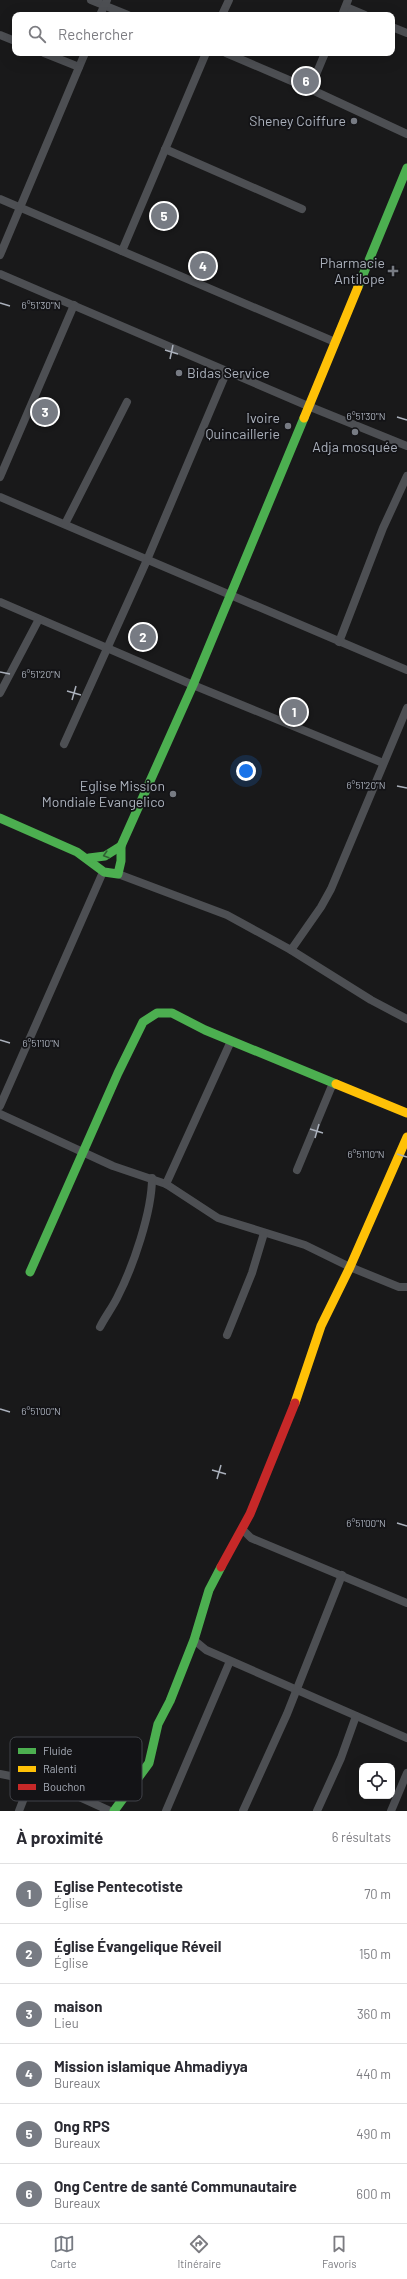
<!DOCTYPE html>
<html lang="fr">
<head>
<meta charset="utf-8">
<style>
	body { margin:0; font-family:Barlow,sans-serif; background:#f7f7f7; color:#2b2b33 }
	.controls { position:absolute; right:12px; bottom:12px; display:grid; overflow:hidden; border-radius:8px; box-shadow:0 4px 16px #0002 }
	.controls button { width:36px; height:36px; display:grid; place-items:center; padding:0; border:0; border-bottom:1px solid #e1e1e2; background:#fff; color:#2b2b33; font:20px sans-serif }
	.you { position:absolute; left:246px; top:771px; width:14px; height:14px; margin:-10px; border:3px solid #fff; border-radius:50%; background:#1a73e8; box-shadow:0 0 0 6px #1a73e833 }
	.badge { display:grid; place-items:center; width:26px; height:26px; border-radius:50%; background:#777b83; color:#fff; font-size:13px; font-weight:700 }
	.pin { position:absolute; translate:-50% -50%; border:2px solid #fff; box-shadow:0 1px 4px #0006 }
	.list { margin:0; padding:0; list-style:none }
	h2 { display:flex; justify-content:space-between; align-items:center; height:52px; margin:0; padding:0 16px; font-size:17px }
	h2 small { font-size:13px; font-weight:400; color:#7c7c81 }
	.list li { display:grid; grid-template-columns:26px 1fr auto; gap:12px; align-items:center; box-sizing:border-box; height:60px; padding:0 16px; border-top:1px solid #e1e1e2 }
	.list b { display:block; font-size:15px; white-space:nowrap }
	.list p { margin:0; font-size:13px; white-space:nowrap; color:#7c7c81 }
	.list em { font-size:13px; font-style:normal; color:#7c7c81 }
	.icon { flex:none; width:22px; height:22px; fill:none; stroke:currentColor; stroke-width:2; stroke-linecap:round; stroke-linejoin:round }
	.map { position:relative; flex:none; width:407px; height:1811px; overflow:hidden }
	.search { position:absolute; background:#fff; box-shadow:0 4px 16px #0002; left:12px; right:12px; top:12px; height:44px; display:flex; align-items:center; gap:10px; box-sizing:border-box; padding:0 14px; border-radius:8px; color:#7c7c81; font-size:15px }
	.sheet { height:412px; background:#fff }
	nav { display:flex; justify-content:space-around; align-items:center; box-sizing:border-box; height:56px; border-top:1px solid #e1e1e2; background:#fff; font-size:11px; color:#7c7c81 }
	nav a { display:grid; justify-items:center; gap:2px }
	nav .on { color:#777b83 }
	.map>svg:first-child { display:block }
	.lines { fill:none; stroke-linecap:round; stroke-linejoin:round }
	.street { stroke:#4d4f53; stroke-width:8 }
	.fast { stroke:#4caf50; stroke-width:9 }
	.slow { stroke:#ffc107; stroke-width:9 }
	.jam { stroke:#c62828; stroke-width:9 }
	.oneway { stroke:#306133 }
	.ticks { fill:none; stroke:#aab0bb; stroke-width:1.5 }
	.poi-dot { fill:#777b83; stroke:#131316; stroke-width:1.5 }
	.labels { text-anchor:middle; stroke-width:3.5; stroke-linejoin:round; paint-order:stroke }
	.poi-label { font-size:14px; fill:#aab0bb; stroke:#131316; text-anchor:end }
	.key { fill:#131316; stroke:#404248; stroke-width:1 }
	.key-label { font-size:11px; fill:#aab0bb }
	.ticks-label { font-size:10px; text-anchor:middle; fill:#aab0bb; stroke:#131316; stroke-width:3.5; stroke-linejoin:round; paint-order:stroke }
</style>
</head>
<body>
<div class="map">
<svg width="407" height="1811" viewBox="0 0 407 1811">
	<rect width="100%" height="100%" fill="#19191a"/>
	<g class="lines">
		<g class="street">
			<path d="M 91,0 L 128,15"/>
			<path d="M 346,7 L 365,15"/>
			<path d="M 100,15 L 107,0"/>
			<path d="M 222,15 L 229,0"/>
			<path d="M 342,15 L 348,0"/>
			<path d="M 392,27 L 407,33"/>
			<path d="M 0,35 L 15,41"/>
			<path d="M 44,53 L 79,67"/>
			<path d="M 226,53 L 310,89 L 407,134"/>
			<path d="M 310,89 L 325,53"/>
			<path d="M 165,149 L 302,209"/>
			<path d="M 0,199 L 335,342"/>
			<path d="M 122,251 L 206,53"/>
			<path d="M 0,255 L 85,53"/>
			<path d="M 0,274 L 308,406 L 407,446"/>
			<path d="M 0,477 L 74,305"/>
			<path d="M 0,497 L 407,670"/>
			<path d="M 65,524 L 127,402"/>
			<path d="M 0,602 L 193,685 L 383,763"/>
			<path d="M 339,642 L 383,528 L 407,476"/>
			<path d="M 0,693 L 39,619"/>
			<path d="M 64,744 L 147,560 L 227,371"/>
			<path d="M 118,874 L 227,915 L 291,950 L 321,907 L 331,889 L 407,708"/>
			<path d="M 291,950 L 371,1000 L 407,1019"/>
			<path d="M 0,1106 L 103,872"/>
			<path d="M 0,1114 L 113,1166 L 166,1184 L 218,1218 L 305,1245 L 350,1267 L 399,1287 L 407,1287"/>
			<path d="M 297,1170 L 333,1083"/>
			<path d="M 166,1184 L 231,1041"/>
			<path d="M 100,1327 C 105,1317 112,1308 117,1298 C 133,1267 152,1212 152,1178"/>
			<path d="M 227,1335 L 252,1273 L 264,1233"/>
			<path d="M 242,1529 L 251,1538 L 407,1603"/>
			<path d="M 194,1640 L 206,1650 L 407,1738"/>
			<path d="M 0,1774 L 31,1780 L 56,1791 L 73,1794 L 110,1811"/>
			<path d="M 19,1811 L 31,1780"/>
			<path d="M 166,1811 L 230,1661"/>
			<path d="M 243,1811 L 287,1714 L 342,1575"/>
			<path d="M 317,1811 L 341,1758 L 356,1716"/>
			<path d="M 391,1811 L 407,1773"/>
		</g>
		<g class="fast">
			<path d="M 358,287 L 407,168"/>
			<path d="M 0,818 L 77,852 L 104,872 L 118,874 L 121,861 L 121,846"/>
			<path d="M 89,858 L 105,856 L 121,846 L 193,685 L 304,418"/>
			<path d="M 30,1272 L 118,1073 L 143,1022 L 157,1013 L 172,1013 L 205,1030 L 336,1084"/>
			<path d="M 114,1811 L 149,1763 L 158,1724 L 170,1701 L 194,1640 L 209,1590 L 221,1567"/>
		</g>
		<g class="slow">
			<path d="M 304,418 L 358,287"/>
			<path d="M 336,1084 L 407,1113"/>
			<path d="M 295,1403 L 321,1326 L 350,1267 L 407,1137"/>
		</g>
		<path class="jam" d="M 221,1567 L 250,1514 L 295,1403"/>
	</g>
	<defs><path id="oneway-chevron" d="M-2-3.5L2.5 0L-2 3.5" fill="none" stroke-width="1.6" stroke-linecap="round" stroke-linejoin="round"/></defs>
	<use class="oneway" href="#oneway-chevron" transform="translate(106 855) rotate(163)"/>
	<path class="ticks" d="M 0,303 L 10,306M 165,350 L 178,354M 170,359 L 173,345M 397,417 L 407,420M 0,672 L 10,674M 67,691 L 81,695M 72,700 L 76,686M 397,786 L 407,788M 0,1040 L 10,1043M 310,1129 L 323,1133M 315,1138 L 319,1124M 397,1154 L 407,1157M 0,1409 L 10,1412M 212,1470 L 226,1474M 217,1479 L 221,1465M 397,1523 L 407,1526"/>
	<g class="poi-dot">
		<circle cx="354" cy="121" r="4"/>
		<path d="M391 265h4v4h4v4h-4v4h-4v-4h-4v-4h4z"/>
		<circle cx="179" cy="373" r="4"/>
		<circle cx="288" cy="426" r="4"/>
		<circle cx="355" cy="432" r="4"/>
		<circle cx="173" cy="794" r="4"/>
	</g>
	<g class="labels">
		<g class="poi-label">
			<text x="346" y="126">Sheney Coiffure</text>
			<text x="385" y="268">Pharmacie<tspan x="385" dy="16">Antilope</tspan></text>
			<text x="187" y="378" text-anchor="start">Bidas Service</text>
			<text x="280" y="423">Ivoire<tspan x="280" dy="16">Quincaillerie</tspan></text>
			<text x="355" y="452" text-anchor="middle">Adja mosquée</text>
			<text x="165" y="791">Eglise Mission<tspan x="165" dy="16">Mondiale Evangelico</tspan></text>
		</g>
	</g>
	<rect x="10" y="1737" width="132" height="64" rx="6" class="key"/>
	<rect x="18" y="1748" width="18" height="6" fill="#4caf50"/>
	<rect x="18" y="1766" width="18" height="6" fill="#ffc107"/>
	<rect x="18" y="1784" width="18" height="6" fill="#c62828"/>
	<g class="key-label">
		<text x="43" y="1755">Fluide</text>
		<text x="43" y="1773">Ralenti</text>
		<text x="43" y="1791">Bouchon</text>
	</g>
	<g class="ticks-label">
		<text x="41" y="309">6°51'30"N</text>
		<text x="366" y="420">6°51'30"N</text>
		<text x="41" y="678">6°51'20"N</text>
		<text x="366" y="789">6°51'20"N</text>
		<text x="41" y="1047">6°51'10"N</text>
		<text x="366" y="1158">6°51'10"N</text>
		<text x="41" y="1415">6°51'00"N</text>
		<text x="366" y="1527">6°51'00"N</text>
	</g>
</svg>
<div class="controls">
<button><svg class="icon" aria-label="locate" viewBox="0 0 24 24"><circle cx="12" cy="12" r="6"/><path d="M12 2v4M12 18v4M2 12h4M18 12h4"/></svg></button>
</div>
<div class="you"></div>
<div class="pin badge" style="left:294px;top:712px">1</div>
<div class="pin badge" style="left:143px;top:637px">2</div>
<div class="pin badge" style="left:45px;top:412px">3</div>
<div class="pin badge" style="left:203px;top:266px">4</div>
<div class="pin badge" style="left:164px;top:216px">5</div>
<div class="pin badge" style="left:306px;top:81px">6</div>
<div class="search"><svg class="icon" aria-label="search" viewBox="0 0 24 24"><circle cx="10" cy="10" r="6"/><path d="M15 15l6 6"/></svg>Rechercher</div>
</div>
<section class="sheet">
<h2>À proximité<small>6 résultats</small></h2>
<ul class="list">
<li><span class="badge">1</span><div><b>Eglise Pentecotiste</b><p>Église</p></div><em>70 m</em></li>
<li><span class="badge">2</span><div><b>Église Évangelique Réveil</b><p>Église</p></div><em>150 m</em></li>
<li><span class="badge">3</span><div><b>maison</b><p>Lieu</p></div><em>360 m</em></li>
<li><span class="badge">4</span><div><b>Mission islamique Ahmadiyya</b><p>Bureaux</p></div><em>440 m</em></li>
<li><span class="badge">5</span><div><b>Ong RPS</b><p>Bureaux</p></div><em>490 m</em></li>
<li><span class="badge">6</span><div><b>Ong Centre de santé Communautaire</b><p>Bureaux</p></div><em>600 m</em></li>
</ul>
</section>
<nav>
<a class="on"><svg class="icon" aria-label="map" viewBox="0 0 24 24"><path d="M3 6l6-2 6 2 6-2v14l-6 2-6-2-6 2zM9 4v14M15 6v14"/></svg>Carte</a>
<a><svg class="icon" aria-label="directions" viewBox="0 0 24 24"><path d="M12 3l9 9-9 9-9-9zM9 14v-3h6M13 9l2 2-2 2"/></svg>Itinéraire</a>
<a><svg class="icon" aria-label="saved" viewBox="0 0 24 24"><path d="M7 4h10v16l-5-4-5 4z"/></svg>Favoris</a>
</nav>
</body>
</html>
